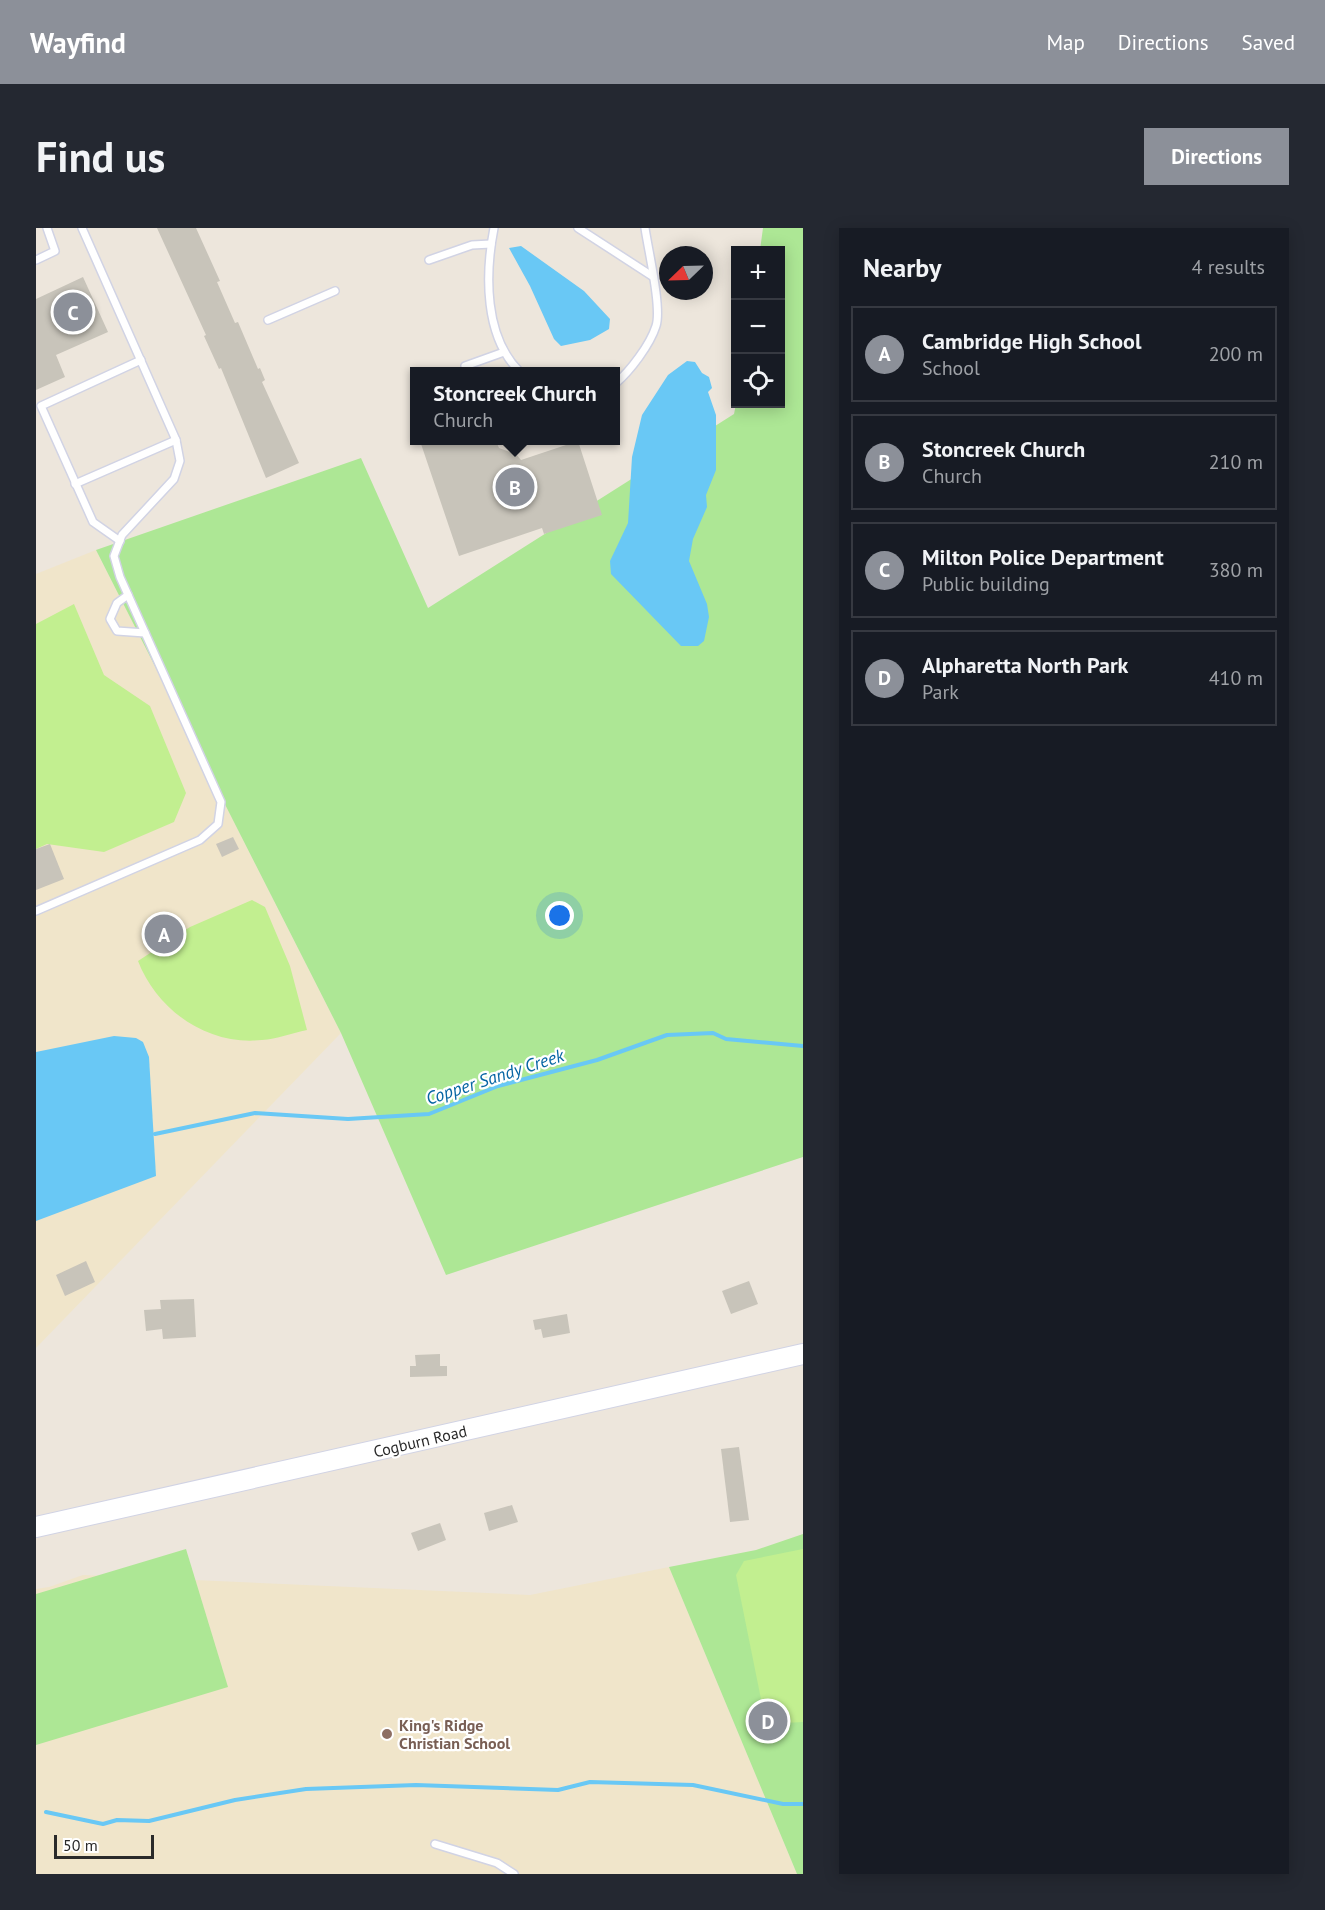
<!DOCTYPE html>
<html lang="en">
<head>
<meta charset="utf-8">
<style>
	body { margin:0; font-family:"PT Sans",sans-serif; background:#242831; color:#f1f3f6 }
	.controls { position:absolute; right:18px; top:18px; display:grid; overflow:hidden; border-radius:0px; box-shadow:0 3px 15px #0003 }
	.controls button { width:54px; height:54px; display:grid; place-items:center; padding:0; border:0; border-bottom:2px solid #363941; background:#171b24; color:#f1f3f6; font:30px sans-serif }
	.compass { position:absolute; left:623px; top:18px; width:54px; height:54px; border-radius:50%; background:#171b24; box-shadow:0 3px 15px #0003; rotate:247deg }
	.scale { position:absolute; left:18px; bottom:15px; width:100px; box-sizing:border-box; padding-left:6px; border:3px solid #2a2a2a; border-top:0; font-size:16px; line-height:21px; white-space:nowrap; color:#2a2a2a; -webkit-text-stroke:4px #fff; paint-order:stroke }
	.you { position:absolute; left:524px; top:688px; width:21px; height:21px; margin:-15px; border:4px solid #fff; border-radius:50%; background:#1a73e8; box-shadow:0 0 0 9px #1a73e833 }
	.badge { display:grid; place-items:center; width:39px; height:39px; border-radius:50%; background:#8c9099; color:#fff; font-size:20px; font-weight:700 }
	.pin { position:absolute; translate:-50% -50%; border:3px solid #fff; box-shadow:0 2px 6px #0006 }
	.popup { position:absolute; left:374px; top:139px; width:210px; height:78px; box-sizing:border-box; display:grid; place-content:center; border-radius:0px; background:#171b24; filter:drop-shadow(0 2px 4px #0005); font-size:20px; white-space:nowrap; color:#9ea1a6 }
	.popup b { font-size:22px; color:#f1f3f6 }
	.popup::after { content:''; position:absolute; left:50%; top:100%; margin-left:-12px; border:12px solid transparent; border-top-color:#171b24 }
	.list { margin:0; padding:0; list-style:none }
	h2 { display:flex; justify-content:space-between; align-items:center; height:78px; margin:0; padding:0 24px; font-size:26px }
	h2 small { font-size:20px; font-weight:400; color:#9ea1a6 }
	.list li { display:grid; grid-template-columns:39px 1fr auto; gap:18px; align-items:center; box-sizing:border-box; height:96px; margin:0 12px 12px; padding:0 12px; border:2px solid #363941; border-radius:0px }
	.list b { display:block; font-size:22px; white-space:nowrap }
	.list p { margin:0; font-size:20px; white-space:nowrap; color:#9ea1a6 }
	.list em { font-size:20px; font-style:normal; color:#9ea1a6 }
	.icon { flex:none; width:33px; height:33px; fill:none; stroke:currentColor; stroke-width:2; stroke-linecap:round; stroke-linejoin:round }
	.map { position:relative; flex:none; width:767px; height:1646px; overflow:hidden; border-radius:0px }
	header { display:flex; align-items:center; gap:36px; box-sizing:border-box; height:84px; padding:0 30px; background:#8c9099; color:#fff }
	header strong { font-size:28px }
	nav { display:flex; gap:33px; margin-inline-start:auto; font-size:21px }
	.intro { display:flex; align-items:center; justify-content:space-between; box-sizing:border-box; height:144px; padding:0 36px }
	h1 { margin:0; font-size:42px }
	.button { padding:15px 27px; border-radius:0px; background:#8c9099; color:#fff; font-size:21px; font-weight:700 }
	main { display:flex; gap:36px; padding:0 36px }
	aside { flex:1; background:#171b24; border-radius:0px; box-shadow:0 3px 15px #0003 }
	.map>svg:first-child { display:block }
	.education { fill:#f0e5ca }
	.green { fill:#ade795 }
	.pitch { fill:#c2ef90 }
	.water { fill:#69c8f5 }
	.lines { fill:none; stroke-linecap:round; stroke-linejoin:round }
	.stream { stroke:#69c8f5; stroke-width:4 }
	.building { fill:#c8c4ba }
	.lane-casing { stroke:#d1d3e4; stroke-width:10 }
	.secondary-casing { stroke:#d1d3e4; stroke-width:22 }
	.lane { stroke:#fff; stroke-width:7 }
	.secondary { stroke:#fff; stroke-width:20 }
	.education-dot { fill:#8d6e63; stroke:#fff; stroke-width:2 }
	.labels { text-anchor:middle; stroke-width:4.5; stroke-linejoin:round; paint-order:stroke }
	.street-label { font-size:16px; fill:#2a2a2a; stroke:#fff }
	.education-label { font-size:16px; font-weight:bold; fill:#785e54; stroke:#fff; text-anchor:start }
	.water-label { font-size:18px; font-style:italic; fill:#0665a3; stroke:#fff }
</style>
</head>
<body>
<header>
<strong>Wayfind</strong>
<nav><a>Map</a><a>Directions</a><a>Saved</a></nav>
</header>
<div class="intro"><h1>Find us</h1><a class="button">Directions</a></div>
<main>
<div class="map">
<svg width="767" height="1646" viewBox="0 0 767 1646">
	<rect width="100%" height="100%" fill="#ede6dc"/>
	<g class="education">
		<path d="M 60,322 L 305,805 L 0,1120 L 0,346 Z"/>
		<path d="M 633,1339 L 761,1646 L 0,1646 L 0,1361 L 13,1359 L 47,1347 L 494,1367 Z"/>
	</g>
	<g class="green">
		<path d="M 727,0 L 767,0 L 767,929 L 410,1047 L 305,805 L 60,322 L 325,230 L 392,380 L 698,186 L 700,176 L 744,176 L 744,22 L 724,22 Z"/>
		<path d="M 767,1306 L 767,1646 L 761,1646 L 633,1339 L 720,1322 Z"/>
		<path d="M 150,1321 L 192,1459 L 0,1517 L 0,1366 Z"/>
	</g>
	<g class="pitch">
		<path d="M 38,376 L 68,447 L 114,478 L 150,565 L 138,594 L 68,624 L 11,616 L 0,621 L 0,396 Z"/>
		<path d="M 216,672 L 229,679 L 254,738 L 271,802 C 256,805 241,811 226,812 C 171,818 121,782 102,733 L 154,699 Z"/>
		<path d="M 767,1321 L 767,1494 L 730,1496 L 700,1347 L 708,1333 Z"/>
	</g>
	<g class="water">
		<path d="M 485,18 L 548,63 L 574,91 L 573,101 L 554,112 L 525,118 L 518,111 L 494,58 L 473,20 Z"/>
		<path d="M 651,133 L 659,134 L 666,145 L 673,149 L 676,160 L 672,164 L 680,187 L 680,242 L 670,267 L 671,279 L 657,311 L 653,333 L 671,376 L 673,389 L 668,413 L 662,418 L 645,418 L 575,346 L 574,333 L 592,295 L 596,229 L 606,187 L 632,147 Z"/>
		<path d="M 78,808 L 100,810 L 107,814 L 113,829 L 120,948 L 0,993 L 0,824 Z"/>
	</g>
	<g class="lines">
		<g class="stream">
			<path d="M 119,906 L 219,885 L 312,891 L 393,886 L 462,858 L 561,832 L 631,807 L 677,805 L 690,811 L 767,818"/>
			<path d="M 10,1584 L 67,1596 L 81,1592 L 113,1593 L 199,1572 L 270,1561 L 380,1557 L 522,1562 L 554,1554 L 657,1557 L 747,1576 L 767,1576"/>
		</g>
	</g>
	<g class="building">
		<path d="M 121,0 L 160,0 L 184,53 L 181,54 L 199,95 L 202,94 L 222,141 L 224,140 L 229,152 L 226,154 L 263,235 L 230,250 L 185,140 L 183,141 L 168,108 L 170,107 Z"/>
		<path d="M 47,49 L 72,104 L 20,127 L 29,149 L 0,162 L 0,71 Z"/>
		<path d="M 384,213 L 460,213 L 463,220 L 480,226 L 485,232 L 542,213 L 566,287 L 508,306 L 506,300 L 423,328 Z"/>
		<path d="M 197,609 L 203,621 L 186,629 L 180,616 Z"/>
		<path d="M 14,616 L 28,651 L 0,662 L 0,621 Z"/>
		<path d="M 50,1033 L 59,1054 L 29,1068 L 20,1047 Z"/>
		<path d="M 713,1053 L 722,1076 L 695,1086 L 686,1063 Z"/>
		<path d="M 158,1071 L 160,1109 L 127,1111 L 126,1101 L 110,1103 L 108,1082 L 125,1081 L 124,1072 Z"/>
		<path d="M 531,1086 L 534,1105 L 507,1110 L 505,1101 L 499,1102 L 497,1092 Z"/>
		<path d="M 404,1126 L 404,1138 L 411,1138 L 411,1148 L 374,1149 L 374,1138 L 380,1138 L 379,1127 Z"/>
		<path d="M 703,1219 L 713,1292 L 694,1294 L 685,1221 Z"/>
		<path d="M 476,1277 L 482,1294 L 453,1303 L 448,1285 Z"/>
		<path d="M 404,1295 L 410,1312 L 382,1323 L 375,1305 Z"/>
	</g>
	<g class="lines">
		<g class="lane-casing">
			<g id="lane">
				<path d="M 458,0 C 449,46 448,109 484,144"/>
				<path d="M 542,0 L 616,48"/>
				<path d="M 0,32 L 19,23 L 11,0"/>
				<path d="M 393,32 L 436,17 L 455,16"/>
				<path d="M 232,92 L 299,63"/>
				<path d="M 429,138 L 468,124"/>
				<path d="M 580,155 C 594,143 614,117 620,98 C 626,80 612,21 609,0"/>
				<path d="M 39,256 L 140,212"/>
				<path d="M 84,313 L 57,294 L 5,178 L 105,132"/>
				<path d="M 92,367 L 81,375 L 74,391 L 81,403 L 109,405"/>
				<path d="M 0,683 L 164,612 L 182,596 L 185,574 L 84,349 L 78,328 L 86,307 L 138,251 L 144,233 L 140,212 L 46,0"/>
				<path d="M 399,1616 L 461,1635 L 478,1646"/>
			</g>
		</g>
		<g class="secondary-casing">
			<path id="secondary" d="M 0,1299 L 767,1126"/>
		</g>
		<use href="#lane" class="lane"/>
		<use href="#secondary" class="secondary"/>
	</g>
	<circle class="education-dot" cx="351" cy="1506" r="6"/>
	<g class="labels">
		<g class="street-label">
			<text transform="translate(384 1213) rotate(-13)" y="6">Cogburn Road</text>
		</g>
		<g class="education-label">
			<text x="363" y="1503">King's Ridge<tspan x="363" dy="18">Christian School</tspan></text>
		</g>
		<g class="water-label">
			<text transform="translate(459 849) rotate(-18)" y="6">Copper Sandy Creek</text>
		</g>
	</g>
</svg>
<div class="controls">
<button>+</button>
<button>−</button>
<button><svg class="icon" aria-label="locate" viewBox="0 0 24 24"><circle cx="12" cy="12" r="6"/><path d="M12 2v4M12 18v4M2 12h4M18 12h4"/></svg></button>
</div>
<svg class="compass" viewBox="-18 -18 36 36"><path d="M0-13l5 13h-10z" fill="#e53935"/><path d="M0 13l5-13h-10z" fill="#9ea1a6"/></svg>
<div class="scale">50 m</div>
<div class="you"></div>
<div class="pin badge" style="left:128px;top:706px">A</div>
<div class="pin badge" style="left:479px;top:259px">B</div>
<div class="popup"><b>Stoncreek Church</b>Church</div>
<div class="pin badge" style="left:37px;top:84px">C</div>
<div class="pin badge" style="left:732px;top:1493px">D</div>
</div>
<aside>
<h2>Nearby<small>4 results</small></h2>
<ul class="list">
<li><span class="badge">A</span><div><b>Cambridge High School</b><p>School</p></div><em>200 m</em></li>
<li><span class="badge">B</span><div><b>Stoncreek Church</b><p>Church</p></div><em>210 m</em></li>
<li><span class="badge">C</span><div><b>Milton Police Department</b><p>Public building</p></div><em>380 m</em></li>
<li><span class="badge">D</span><div><b>Alpharetta North Park</b><p>Park</p></div><em>410 m</em></li>
</ul>
</aside>
</main>
</body>
</html>
